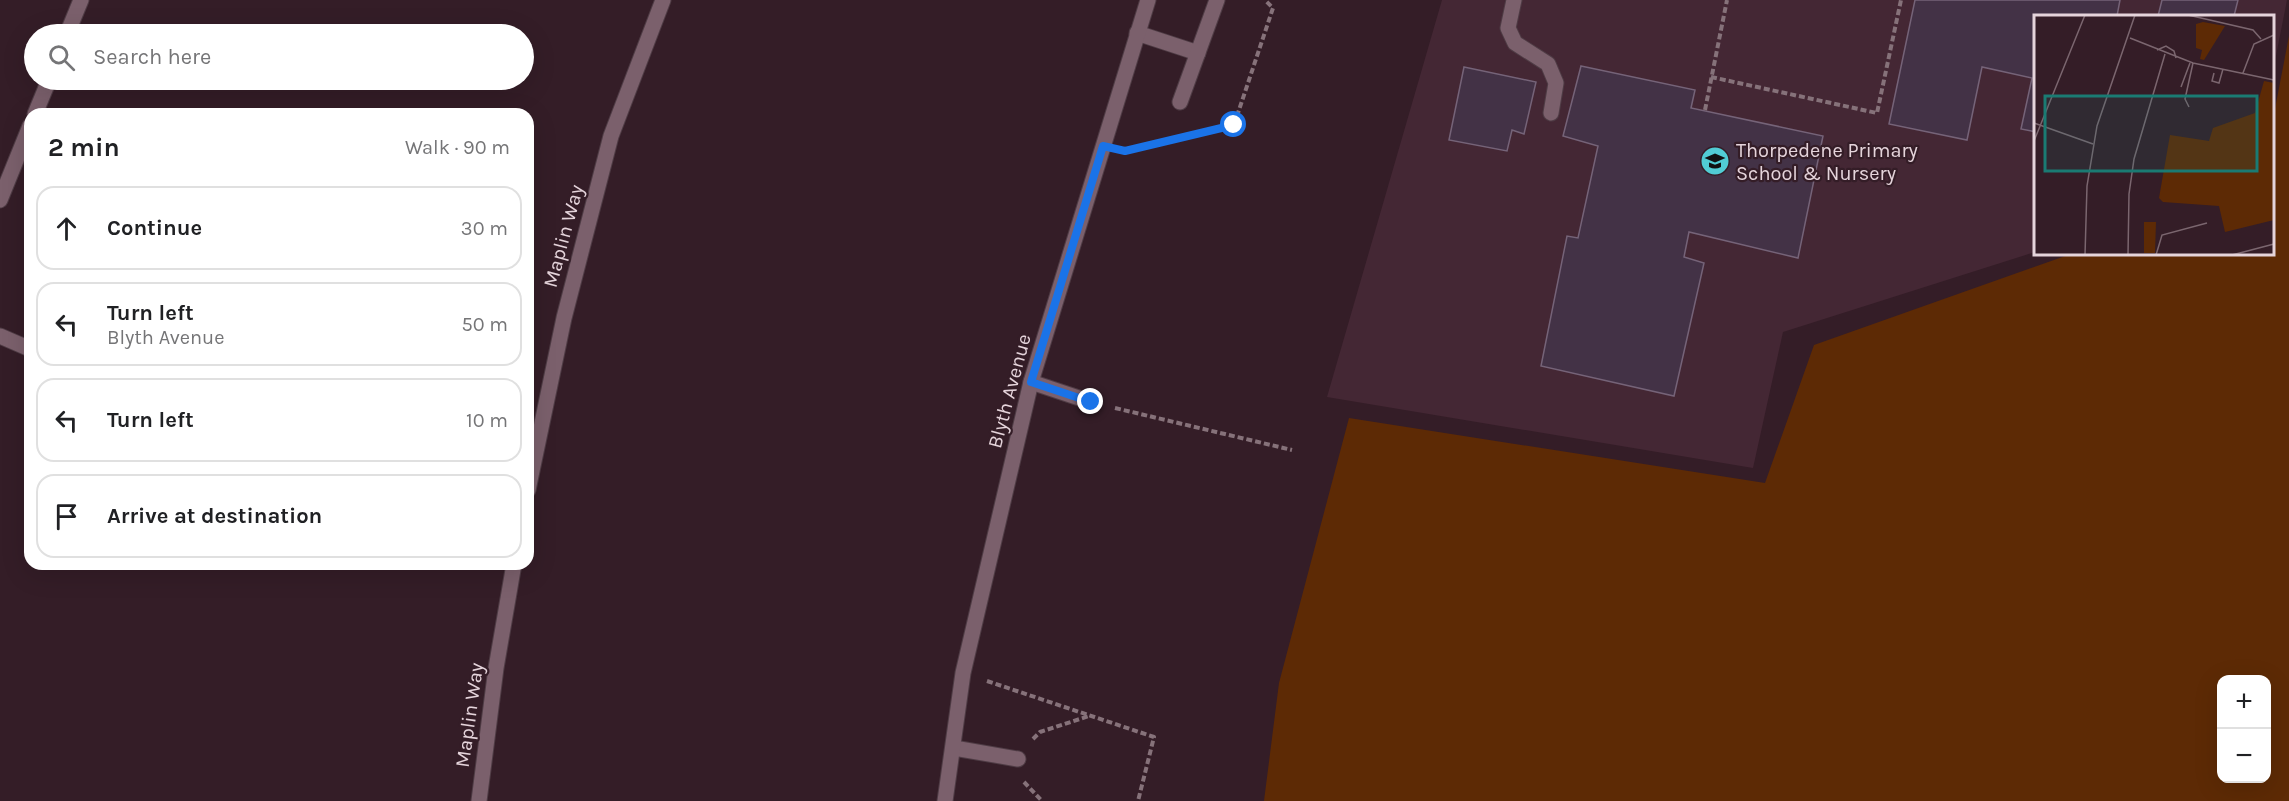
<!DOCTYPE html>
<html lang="en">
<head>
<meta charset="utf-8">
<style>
	body { margin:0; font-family:Karla,sans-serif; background:#f2f2f2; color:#202124 }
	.controls { position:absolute; right:18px; bottom:18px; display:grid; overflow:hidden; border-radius:12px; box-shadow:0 6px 24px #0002 }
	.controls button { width:54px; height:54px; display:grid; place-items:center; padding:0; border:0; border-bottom:2px solid #e0e0e0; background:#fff; color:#202124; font:30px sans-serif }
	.stop { position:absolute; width:18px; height:18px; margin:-14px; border:4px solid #1a73e8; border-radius:50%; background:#fff }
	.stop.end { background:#1a73e8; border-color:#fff; box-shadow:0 2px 6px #0008 }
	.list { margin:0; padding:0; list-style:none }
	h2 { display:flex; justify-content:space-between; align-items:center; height:78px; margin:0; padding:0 24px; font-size:26px }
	h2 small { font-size:20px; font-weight:400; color:#757577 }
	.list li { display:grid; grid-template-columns:39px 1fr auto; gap:18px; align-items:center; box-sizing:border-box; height:84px; margin:0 12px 12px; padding:0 12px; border:2px solid #e0e0e0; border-radius:18px }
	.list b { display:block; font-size:22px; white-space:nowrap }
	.list p { margin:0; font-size:20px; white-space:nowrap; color:#757577 }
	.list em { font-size:20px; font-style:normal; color:#757577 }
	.icon { flex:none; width:33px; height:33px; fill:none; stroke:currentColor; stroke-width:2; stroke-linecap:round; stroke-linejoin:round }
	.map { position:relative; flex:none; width:2289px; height:801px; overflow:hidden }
	.search { position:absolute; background:#fff; box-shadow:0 6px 24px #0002; left:24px; top:24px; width:510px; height:66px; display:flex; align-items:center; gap:15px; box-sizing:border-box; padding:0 21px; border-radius:33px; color:#757577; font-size:22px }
	.panel { position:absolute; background:#fff; box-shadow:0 6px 24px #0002; left:24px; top:108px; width:510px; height:462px; border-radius:18px }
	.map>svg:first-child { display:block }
	.built { fill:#442734 }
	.green { fill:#5d2a05; fill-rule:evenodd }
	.building { fill:#433246; stroke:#756378; stroke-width:1.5 }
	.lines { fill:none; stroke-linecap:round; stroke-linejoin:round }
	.lane-casing { stroke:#4f3c45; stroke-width:17 }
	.street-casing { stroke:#4f3c45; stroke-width:17 }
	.secondary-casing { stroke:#4f3c45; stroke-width:17 }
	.path { stroke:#86727a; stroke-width:4; stroke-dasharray:6 3; stroke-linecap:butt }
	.lane { stroke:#7b606c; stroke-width:15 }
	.street { stroke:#7b606c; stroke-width:15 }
	.secondary { stroke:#7b606c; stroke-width:15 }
	.route { stroke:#1a73e8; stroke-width:8 }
	.labels { text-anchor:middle; stroke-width:4.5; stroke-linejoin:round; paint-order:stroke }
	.poi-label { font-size:20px; fill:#e5d4db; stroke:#341d27; text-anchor:start }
	.street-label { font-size:20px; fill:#e5d4db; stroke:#341d27 }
	.inset-road { fill:none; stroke:#7b666f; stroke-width:1.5 }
	.view { fill:#1a7b73; fill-opacity:0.15; stroke:#1a7b73; stroke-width:3 }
	.inset-edge { fill:none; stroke:#e5d4db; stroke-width:3 }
</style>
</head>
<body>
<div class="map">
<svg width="2289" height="801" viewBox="0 0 2289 801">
	<rect width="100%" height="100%" fill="#341d27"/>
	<path class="built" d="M 1442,0 L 2287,0 L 2273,71 L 2272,16 L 2036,16 L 2035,252 L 1783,332 L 1753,468 L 1327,397 Z"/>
	<path class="green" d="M 2289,36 L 2289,801 L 1264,801 L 1279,683 L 1349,418 L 1765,483 L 1814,345 L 2071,254 L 2272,254 L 2273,119 ZM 2222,680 L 2266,680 L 2266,778 L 2222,778 Z"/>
	<g class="building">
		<path d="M 1915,0 L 2120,0 L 2117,16 L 2036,16 L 2036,132 L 2021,129 L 2032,78 L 1982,67 L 1967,140 L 1889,124 Z"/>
		<path d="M 2162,0 L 2238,0 L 2234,16 L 2158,16 Z"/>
		<path d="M 1581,66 L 1695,90 L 1691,108 L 1823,136 L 1798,258 L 1689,232 L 1684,257 L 1704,263 L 1674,396 L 1541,366 L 1567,236 L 1578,238 L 1598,146 L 1563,136 Z"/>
		<path d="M 1464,67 L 1536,82 L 1524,134 L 1512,130 L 1507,151 L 1449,140 Z"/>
	</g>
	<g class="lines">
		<g class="lane-casing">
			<g id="lane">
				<path d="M 1514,0 L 1508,28 L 1515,43 L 1548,64 L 1556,83 L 1551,113"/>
				<path d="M 1137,33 L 1198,53"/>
				<path d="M 1180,102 L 1217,0"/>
			</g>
		</g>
		<g class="street-casing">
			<g id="street">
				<path d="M 67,34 L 81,0"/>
				<path d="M 35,114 L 49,80"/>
				<path d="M 0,200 L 30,126"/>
				<path d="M 0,336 L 30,349"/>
				<path d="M 1031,382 L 1091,402"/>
				<path d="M 954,748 L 1018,759"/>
				<path d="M 945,801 L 963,673 L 1031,382 L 1148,0"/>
			</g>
		</g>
		<g class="secondary-casing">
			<g id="secondary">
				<path d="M 528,490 L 564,318 L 611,136 L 663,0"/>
				<path d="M 479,801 L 496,668 L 514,564"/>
			</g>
		</g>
		<g class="path">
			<path d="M 1711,77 L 1877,113 L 1901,0"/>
			<path d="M 1705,110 L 1727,0"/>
			<path d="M 1129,150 L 1234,125 L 1273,8 L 1265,0"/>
			<path d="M 1115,408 L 1292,450"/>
			<path d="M 987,681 L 1154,737 L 1138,801"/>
			<path d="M 1033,739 L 1040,732 L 1089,716"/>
			<path d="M 1024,782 L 1042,801"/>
		</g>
		<use href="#lane" class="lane"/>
		<use href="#street" class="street"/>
		<use href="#secondary" class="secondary"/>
	</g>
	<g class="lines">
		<path class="route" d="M 1091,402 L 1031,382 L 1103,146 L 1125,151 L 1234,125"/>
	</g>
	<defs>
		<g id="school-disc" transform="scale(1.5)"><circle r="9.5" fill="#51ccd4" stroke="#341d27"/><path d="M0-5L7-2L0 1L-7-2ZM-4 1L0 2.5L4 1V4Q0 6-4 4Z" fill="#111"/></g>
	</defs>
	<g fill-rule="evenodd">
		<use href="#school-disc" x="1715" y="161"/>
	</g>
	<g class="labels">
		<g class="poi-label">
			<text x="1736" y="157">Thorpedene Primary<tspan x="1736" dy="23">School &amp; Nursery</tspan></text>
		</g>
		<g class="street-label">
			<text transform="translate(563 236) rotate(-75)" y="7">Maplin Way</text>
			<text transform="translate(1009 391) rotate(-75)" y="7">Blyth Avenue</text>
			<text transform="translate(469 715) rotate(-82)" y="7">Maplin Way</text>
		</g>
	</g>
	<g transform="translate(2034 15)">
		<rect width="240" height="240" fill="#341d27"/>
		<path d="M 169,7 L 191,11 L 170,45 L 166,44 L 168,35 L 162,33 L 162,9 ZM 230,66 L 240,68 L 240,205 L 191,217 L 185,191 L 129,187 L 125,183 L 136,120 L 175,126 L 179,113 L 221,98 ZM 110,207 L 122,207 L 121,238 L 110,238 Z" fill="#5d2a05"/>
		<path class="inset-road" d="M 154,0 L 219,15 L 227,24M 96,23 L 159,48 L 240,65M 123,35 L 132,31 L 140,36 L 142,43M 180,58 L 178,66 L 185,68 L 189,54M 209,58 L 220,29 L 240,20M 147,72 L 156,48M 155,92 L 151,84 L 159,48M 0,108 L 59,129M 0,126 L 51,0M 51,240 L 53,171 L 63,111 L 101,0M 94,240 L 95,179 L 100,144 L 131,39M 122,240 L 128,220 L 173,208M 198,240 L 240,229"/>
		<path class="view" d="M 11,81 L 223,81 L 223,156 L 11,156 Z"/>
		<rect width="240" height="240" class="inset-edge"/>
	</g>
</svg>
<div class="controls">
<button>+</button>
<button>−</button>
</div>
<div class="stop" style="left:1234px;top:125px"></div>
<div class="stop end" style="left:1091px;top:402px"></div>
<div class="search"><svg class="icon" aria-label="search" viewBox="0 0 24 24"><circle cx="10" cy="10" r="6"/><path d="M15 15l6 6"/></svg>Search here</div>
<section class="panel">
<h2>2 min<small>Walk · 90 m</small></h2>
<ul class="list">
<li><svg class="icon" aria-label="ahead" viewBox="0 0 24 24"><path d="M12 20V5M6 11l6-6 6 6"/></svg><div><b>Continue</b></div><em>30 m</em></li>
<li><svg class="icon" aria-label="left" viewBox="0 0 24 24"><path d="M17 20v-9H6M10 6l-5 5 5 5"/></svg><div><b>Turn left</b><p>Blyth Avenue</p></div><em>50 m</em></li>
<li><svg class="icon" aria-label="left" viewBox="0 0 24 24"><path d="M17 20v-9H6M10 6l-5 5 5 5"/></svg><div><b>Turn left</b></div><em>10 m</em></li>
<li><svg class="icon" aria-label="arrive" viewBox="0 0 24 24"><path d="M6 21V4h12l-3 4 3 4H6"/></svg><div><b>Arrive at destination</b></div></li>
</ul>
</section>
</div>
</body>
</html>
